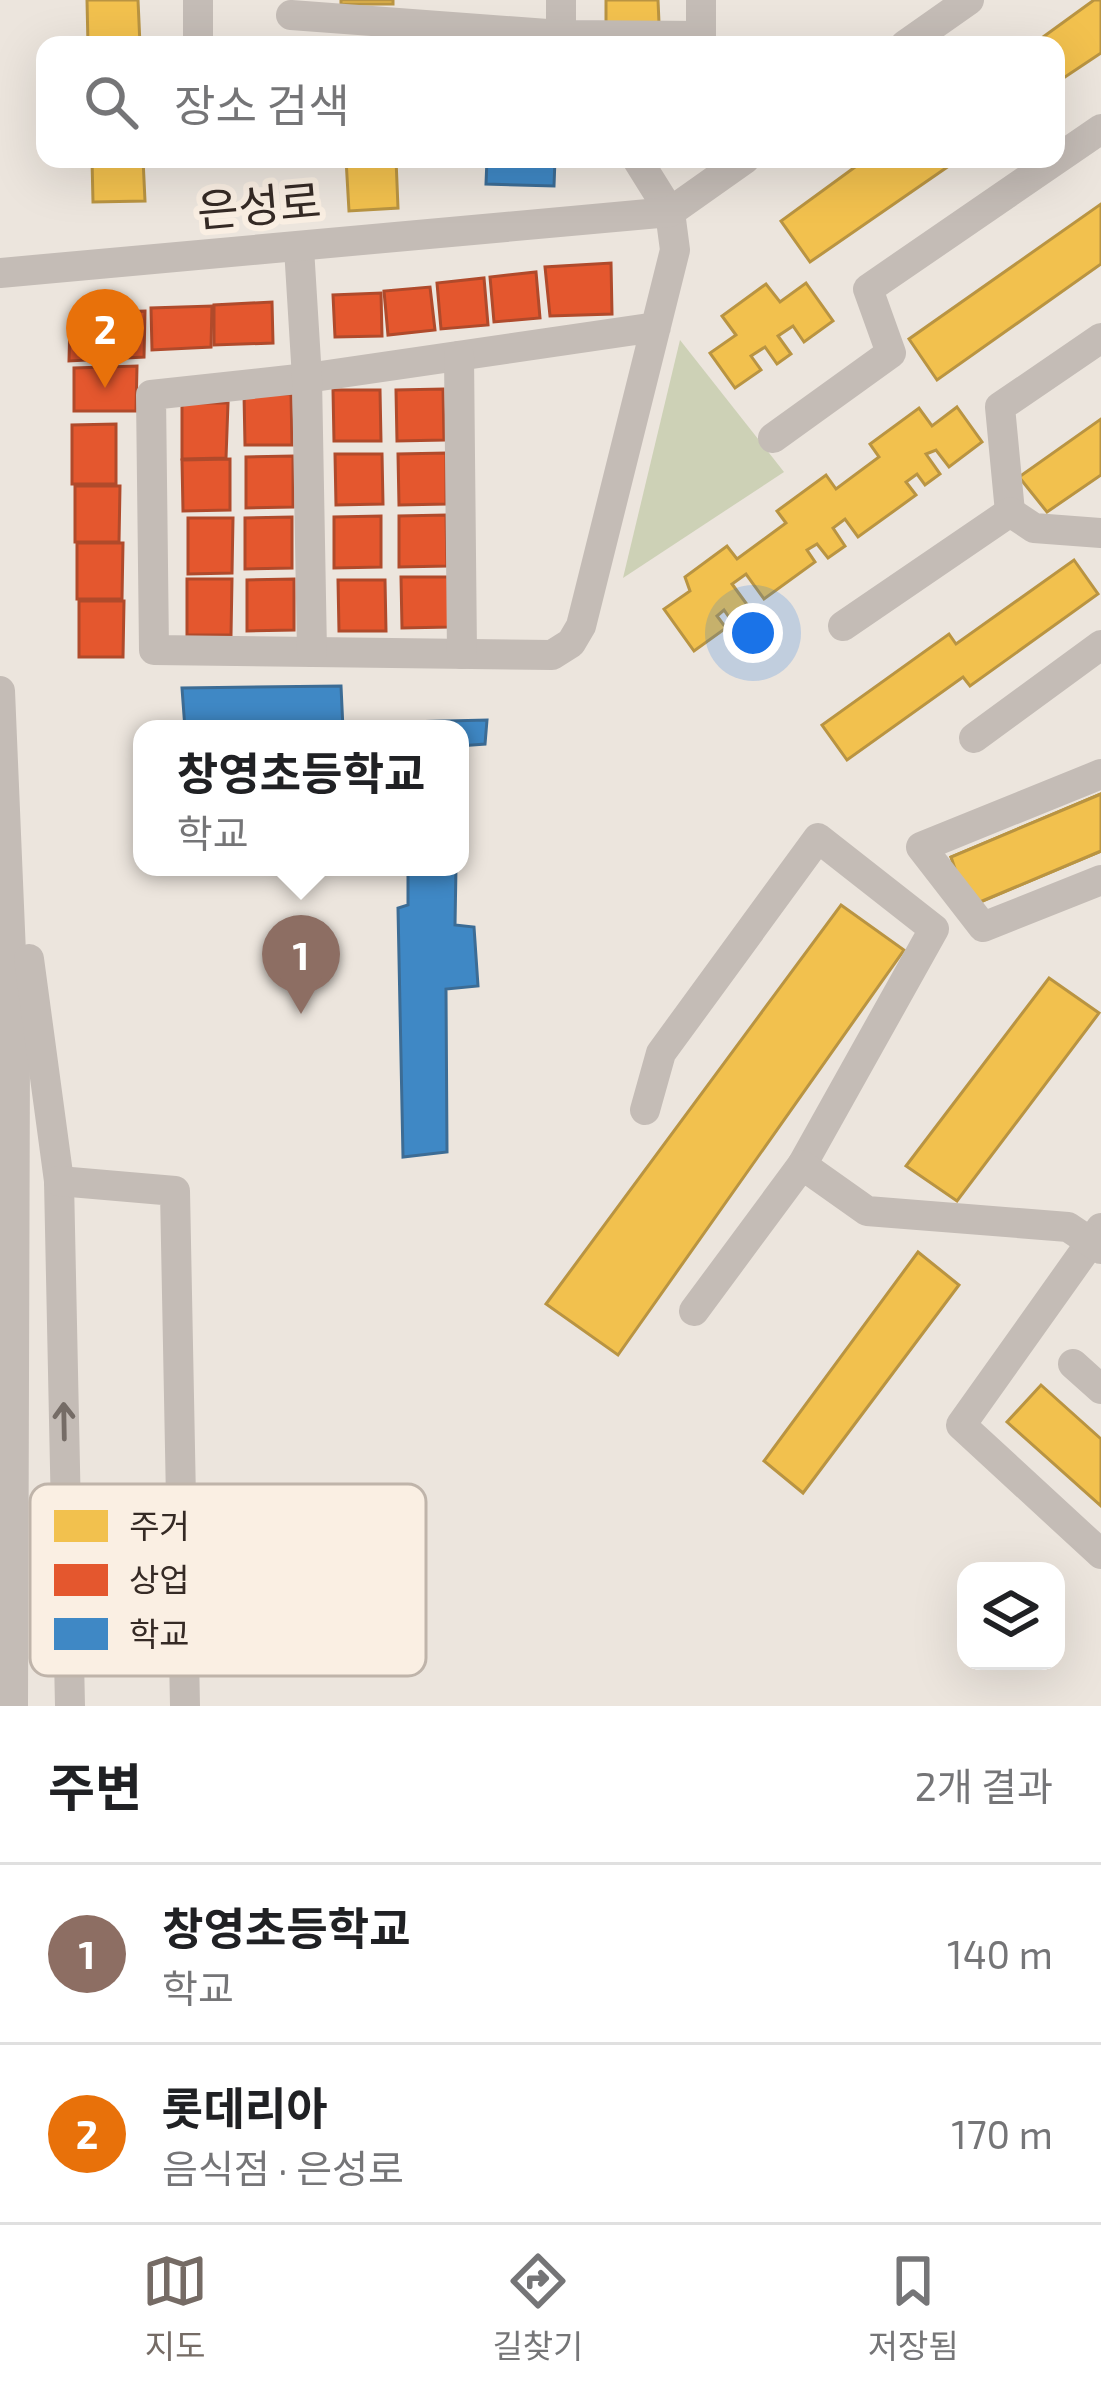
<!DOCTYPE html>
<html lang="ko">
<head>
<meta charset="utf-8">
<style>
	body { margin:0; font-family:"Exo 2","Noto Sans KR",sans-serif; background:#f6f6f6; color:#202124 }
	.controls { position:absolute; right:36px; bottom:36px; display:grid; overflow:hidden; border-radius:24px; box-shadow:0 12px 48px #0002 }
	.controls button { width:108px; height:108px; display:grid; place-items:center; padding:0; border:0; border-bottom:3px solid #e0e0e0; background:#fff; color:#202124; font:60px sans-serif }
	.you { position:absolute; left:753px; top:633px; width:42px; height:42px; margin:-30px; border:9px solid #fff; border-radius:50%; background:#1a73e8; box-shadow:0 0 0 18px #1a73e833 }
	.badge { display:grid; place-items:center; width:78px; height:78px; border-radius:50%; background:#756b65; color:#fff; font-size:39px; font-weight:700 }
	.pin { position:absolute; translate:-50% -99px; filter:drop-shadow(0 3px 6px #0008) }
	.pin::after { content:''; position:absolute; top:63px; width:42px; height:36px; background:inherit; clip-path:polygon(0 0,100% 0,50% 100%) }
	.popup { position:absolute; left:133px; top:720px; width:336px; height:156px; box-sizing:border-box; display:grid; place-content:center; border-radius:24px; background:#fff; filter:drop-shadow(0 3px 9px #0005); font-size:39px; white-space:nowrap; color:#757577 }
	.popup b { font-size:45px; color:#202124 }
	.popup::after { content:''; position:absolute; left:50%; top:100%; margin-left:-24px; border:24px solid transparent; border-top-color:#fff }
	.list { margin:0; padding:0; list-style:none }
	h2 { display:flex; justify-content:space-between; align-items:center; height:156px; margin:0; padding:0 48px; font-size:51px }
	h2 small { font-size:39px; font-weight:400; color:#757577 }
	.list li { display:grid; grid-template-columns:78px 1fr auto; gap:36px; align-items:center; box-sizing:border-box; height:180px; padding:0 48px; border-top:3px solid #e0e0e0 }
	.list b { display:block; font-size:45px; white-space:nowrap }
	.list p { margin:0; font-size:39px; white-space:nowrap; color:#757577 }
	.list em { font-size:39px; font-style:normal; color:#757577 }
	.icon { flex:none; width:66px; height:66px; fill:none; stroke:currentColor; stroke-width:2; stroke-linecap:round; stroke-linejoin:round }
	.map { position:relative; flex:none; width:1101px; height:1706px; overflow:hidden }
	.search { position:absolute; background:#fff; box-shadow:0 12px 48px #0002; left:36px; right:36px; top:36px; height:132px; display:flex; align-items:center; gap:30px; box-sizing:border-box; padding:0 42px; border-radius:24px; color:#757577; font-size:45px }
	.sheet { height:516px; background:#fff }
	nav { display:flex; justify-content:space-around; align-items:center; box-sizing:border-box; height:168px; border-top:3px solid #e0e0e0; background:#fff; font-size:33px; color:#757577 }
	nav a { display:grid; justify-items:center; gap:6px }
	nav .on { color:#756b65 }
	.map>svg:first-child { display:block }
	.green { fill:#cdd1b6 }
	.homes { fill:#f2c14e; stroke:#b99442; stroke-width:3 }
	.shops { fill:#e4572e; stroke:#b04a2b; stroke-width:3 }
	.schools { fill:#3f88c5; stroke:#3c6c95; stroke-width:3 }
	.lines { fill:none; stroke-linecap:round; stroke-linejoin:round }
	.minor { stroke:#c4bcb6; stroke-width:30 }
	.oneway { stroke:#756c66 }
	.labels { text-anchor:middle; stroke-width:12; stroke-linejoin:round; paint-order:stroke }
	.street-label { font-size:45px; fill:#352a25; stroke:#faefe3 }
	.key { fill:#faefe3; stroke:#bfb4aa; stroke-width:3 }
	.key-label { font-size:33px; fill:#352a25 }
</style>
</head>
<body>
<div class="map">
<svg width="1101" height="1706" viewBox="0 0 1101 1706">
	<rect width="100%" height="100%" fill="#ece5dd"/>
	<path class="green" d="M 680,340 L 784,472 L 623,578 Z"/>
	<g class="homes">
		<path d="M 87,0 L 138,0 L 140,45 L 88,45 Z"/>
		<rect x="341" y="0" width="52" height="4"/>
		<path d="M 606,0 L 658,0 L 659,23 L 606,24 Z"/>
		<path d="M 1094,0 L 1101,0 L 1101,53 L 1056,83 L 1056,45 L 1032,45 Z"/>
		<path d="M 92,159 L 143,159 L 145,201 L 93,202 Z"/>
		<path d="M 346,159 L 396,159 L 398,208 L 349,211 Z"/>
		<path d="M 866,159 L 959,159 L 810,262 L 781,221 Z"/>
		<path d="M 1101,204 L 1101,264 L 937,380 L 909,339 Z"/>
		<path d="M 806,283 L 833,321 L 804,342 L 793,326 L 778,336 L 791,354 L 777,364 L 765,347 L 751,356 L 761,370 L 735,388 L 710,353 L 736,335 L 722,316 L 766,284 L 780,302 Z"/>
		<path d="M 957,407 L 982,442 L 949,467 L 936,450 L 926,454 L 940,474 L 925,485 L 917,474 L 906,482 L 916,495 L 858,537 L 845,519 L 833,528 L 845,546 L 828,558 L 817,544 L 807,550 L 815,562 L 764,599 L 746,574 L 732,584 L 751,610 L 733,623 L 724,610 L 717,616 L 726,628 L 694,651 L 664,609 L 690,591 L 685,577 L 727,546 L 737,559 L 786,523 L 777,511 L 826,475 L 836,489 L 879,457 L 870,444 L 919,408 L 932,426 Z"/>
		<path d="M 1101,419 L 1101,475 L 1047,512 L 1019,477 Z"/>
		<path d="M 1074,560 L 1098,594 L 970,686 L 963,677 L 847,760 L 822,725 L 949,634 L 956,644 Z"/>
		<path d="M 1101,794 L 1101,851 L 971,906 L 951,857 Z"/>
		<path d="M 1101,794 L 1101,851 L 968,907 L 951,857 Z"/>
		<path d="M 841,905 L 904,950 L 618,1355 L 546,1304 Z"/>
		<path d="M 1049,978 L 1099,1013 L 957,1201 L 906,1166 Z"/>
		<path d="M 918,1252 L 959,1285 L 803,1493 L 764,1461 Z"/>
		<path d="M 1041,1385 L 1101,1439 L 1101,1506 L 1007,1422 Z"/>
	</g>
	<g class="shops">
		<path d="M 611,263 L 612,314 L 550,316 L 545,267 Z"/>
		<path d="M 536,272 L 540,318 L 494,322 L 490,277 Z"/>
		<path d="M 484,278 L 488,325 L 441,329 L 437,283 Z"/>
		<path d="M 430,287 L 435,330 L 388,335 L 384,291 Z"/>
		<path d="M 381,293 L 382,336 L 335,337 L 333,295 Z"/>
		<path d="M 272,302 L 273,343 L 214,345 L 214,305 Z"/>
		<path d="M 212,306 L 211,347 L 152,350 L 151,308 Z"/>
		<path d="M 145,311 L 144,357 L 69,361 L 70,321 L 79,313 Z"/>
		<path d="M 137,366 L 136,411 L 74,411 L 74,368 Z"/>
		<path d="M 443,389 L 444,440 L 397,441 L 396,390 Z"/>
		<path d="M 333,390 L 380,390 L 381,441 L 334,441 Z"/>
		<path d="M 244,394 L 291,394 L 292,445 L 245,445 Z"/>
		<path d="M 182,403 L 228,403 L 226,458 L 182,459 Z"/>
		<path d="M 116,424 L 116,484 L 72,484 L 72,425 Z"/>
		<path d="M 446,453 L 446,504 L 399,505 L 398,454 Z"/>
		<path d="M 335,454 L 382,454 L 383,504 L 336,505 Z"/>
		<path d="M 293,456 L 293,507 L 246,508 L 246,457 Z"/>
		<path d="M 230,459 L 230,510 L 183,511 L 182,460 Z"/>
		<path d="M 75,486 L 120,486 L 119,542 L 75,542 Z"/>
		<path d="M 446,515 L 447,566 L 399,567 L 399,516 Z"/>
		<path d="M 381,516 L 381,567 L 334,568 L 334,517 Z"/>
		<path d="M 292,517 L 292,568 L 245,569 L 245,518 Z"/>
		<path d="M 188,518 L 233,518 L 232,573 L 188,574 Z"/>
		<path d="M 77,543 L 123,543 L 122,599 L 77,599 Z"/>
		<path d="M 401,577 L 448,577 L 449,627 L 402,628 Z"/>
		<path d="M 187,579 L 232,579 L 231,635 L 187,635 Z"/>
		<path d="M 294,579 L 294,630 L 247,631 L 247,580 Z"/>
		<path d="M 338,580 L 385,580 L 386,631 L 339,631 Z"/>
		<path d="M 79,601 L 124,601 L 123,657 L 79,657 Z"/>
	</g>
	<g class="schools">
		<path d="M 487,159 L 555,159 L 554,186 L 486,184 Z"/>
		<path d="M 341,686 L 343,729 L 185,729 L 182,688 Z"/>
		<path d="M 487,720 L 485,744 L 460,746 L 460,729 L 407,729 L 406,722 Z"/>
		<path d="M 408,867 L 456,867 L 455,925 L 474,927 L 478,986 L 446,989 L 447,1152 L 403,1157 L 398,908 L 408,905 Z"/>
	</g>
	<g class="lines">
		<g class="minor">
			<path d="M 198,0 L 198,45"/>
			<path d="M 561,0 L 561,35 L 701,36 L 701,0"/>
			<path d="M 291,15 L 561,35 L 567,45"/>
			<path d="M 905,45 L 969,0"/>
			<path d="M 637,159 L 670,212 L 675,250 L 581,626 L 571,643 L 552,655 L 154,650 L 151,395 L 307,378 L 656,327"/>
			<path d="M 299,248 L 307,378 L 312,652"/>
			<path d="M 0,273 L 670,212 L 745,159"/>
			<path d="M 459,356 L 462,654"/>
			<path d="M 773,438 L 891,353 L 868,289 L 1101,129"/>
			<path d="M 1010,512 L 1000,407 L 1101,338"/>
			<path d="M 843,626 L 1010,512 L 1034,528 L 1101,533"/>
			<path d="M 0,691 L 15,1049 L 13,1706"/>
			<path d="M 974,738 L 1101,645"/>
			<path d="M 1101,774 L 921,847 L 983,927 L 1101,880"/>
			<path d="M 29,959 L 59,1181 L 70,1706"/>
			<path d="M 645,1110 L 661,1053 L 818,838 L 934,929 L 802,1165"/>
			<path d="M 59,1181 L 175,1191 L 185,1706"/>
			<path d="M 1101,1228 L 961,1425 L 1101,1554"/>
			<path d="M 694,1311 L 802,1165 L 867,1211 L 1068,1227 L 1101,1249"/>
			<path d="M 1073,1364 L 1101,1389"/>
		</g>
	</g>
	<defs><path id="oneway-shaft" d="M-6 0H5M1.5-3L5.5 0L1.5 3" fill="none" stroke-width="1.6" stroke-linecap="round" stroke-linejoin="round" transform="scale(3)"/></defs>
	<use class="oneway" href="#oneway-shaft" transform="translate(64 1421) rotate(-91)"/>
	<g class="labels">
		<g class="street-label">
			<text transform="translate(259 206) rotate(-5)" y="16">은성로</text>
		</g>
	</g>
	<rect x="30" y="1484" width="396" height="192" rx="18" class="key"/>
	<rect x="54" y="1510" width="54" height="32" fill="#f2c14e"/>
	<rect x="54" y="1564" width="54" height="32" fill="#e4572e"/>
	<rect x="54" y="1618" width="54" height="32" fill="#3f88c5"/>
	<g class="key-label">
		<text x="129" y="1538">주거</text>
		<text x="129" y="1592">상업</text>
		<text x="129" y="1646">학교</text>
	</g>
</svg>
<div class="controls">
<button><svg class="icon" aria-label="layers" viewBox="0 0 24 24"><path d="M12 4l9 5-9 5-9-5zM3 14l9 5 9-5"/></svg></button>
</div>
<div class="you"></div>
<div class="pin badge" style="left:301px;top:1014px;background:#8d6e63">1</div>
<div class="popup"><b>창영초등학교</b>학교</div>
<div class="pin badge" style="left:105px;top:388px;background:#e8710a">2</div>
<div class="search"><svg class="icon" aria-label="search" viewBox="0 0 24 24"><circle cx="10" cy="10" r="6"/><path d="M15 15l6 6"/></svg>장소 검색</div>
</div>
<section class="sheet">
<h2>주변<small>2개 결과</small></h2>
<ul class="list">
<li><span class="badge" style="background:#8d6e63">1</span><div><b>창영초등학교</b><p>학교</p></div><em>140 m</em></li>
<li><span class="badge" style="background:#e8710a">2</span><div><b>롯데리아</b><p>음식점 · 은성로</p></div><em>170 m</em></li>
</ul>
</section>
<nav>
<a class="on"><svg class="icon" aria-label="map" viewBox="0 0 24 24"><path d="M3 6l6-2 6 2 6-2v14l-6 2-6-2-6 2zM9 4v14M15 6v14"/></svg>지도</a>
<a><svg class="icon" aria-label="directions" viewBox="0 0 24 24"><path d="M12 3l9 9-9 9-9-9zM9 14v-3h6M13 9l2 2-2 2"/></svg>길찾기</a>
<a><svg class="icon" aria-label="saved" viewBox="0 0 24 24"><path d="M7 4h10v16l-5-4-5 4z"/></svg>저장됨</a>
</nav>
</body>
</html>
